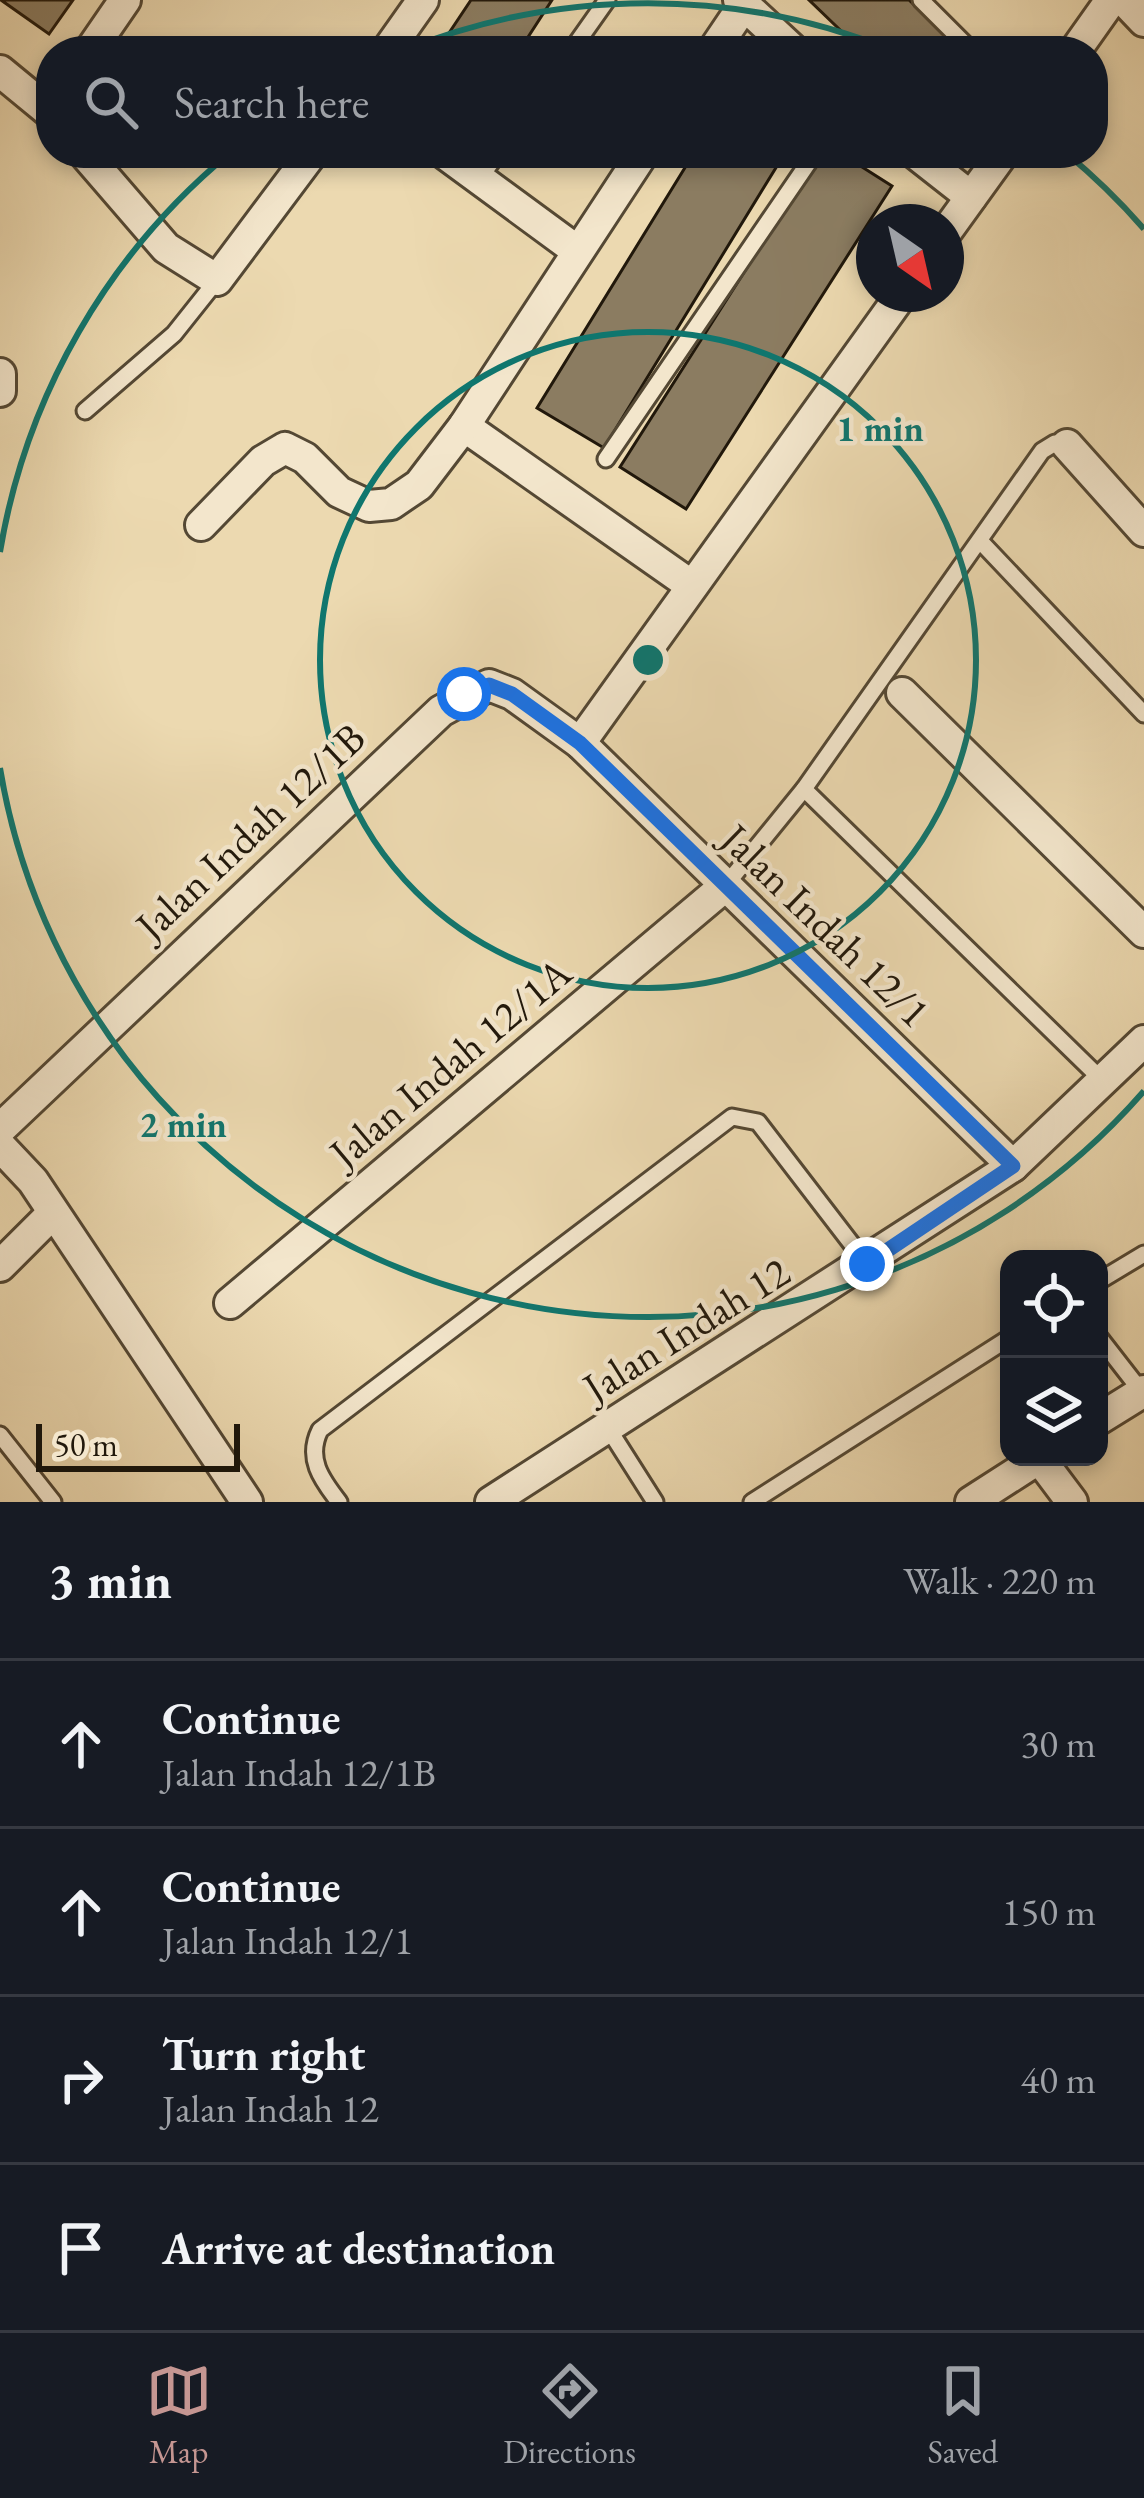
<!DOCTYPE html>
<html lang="en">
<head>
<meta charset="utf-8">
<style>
	body { margin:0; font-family:"EB Garamond",serif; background:#20242c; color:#f1f3f6 }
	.controls { position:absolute; right:36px; bottom:36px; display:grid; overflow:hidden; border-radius:24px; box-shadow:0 6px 18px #0003 }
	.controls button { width:108px; height:108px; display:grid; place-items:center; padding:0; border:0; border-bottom:3px solid #363941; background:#171b24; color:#f1f3f6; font:60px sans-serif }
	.compass { position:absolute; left:856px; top:204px; width:108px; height:108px; border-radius:50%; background:#171b24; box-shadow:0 6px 18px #0003; rotate:146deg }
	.scale { position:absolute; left:36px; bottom:30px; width:204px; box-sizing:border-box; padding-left:12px; border:6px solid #21180b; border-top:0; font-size:33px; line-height:42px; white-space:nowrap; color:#21180b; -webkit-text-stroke:9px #f3e6cc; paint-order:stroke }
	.stop { position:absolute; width:36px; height:36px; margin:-27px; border:9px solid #1a73e8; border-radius:50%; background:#fff }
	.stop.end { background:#1a73e8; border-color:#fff; box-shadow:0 3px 12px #0008 }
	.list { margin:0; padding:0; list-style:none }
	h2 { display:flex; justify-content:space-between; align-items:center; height:156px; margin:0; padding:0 48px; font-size:51px }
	h2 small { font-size:39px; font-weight:400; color:#9ea1a6 }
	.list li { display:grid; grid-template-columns:78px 1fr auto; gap:36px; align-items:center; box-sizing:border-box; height:168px; padding:0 48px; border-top:3px solid #363941 }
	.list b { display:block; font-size:45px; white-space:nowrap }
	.list p { margin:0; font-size:39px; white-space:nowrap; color:#9ea1a6 }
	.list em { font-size:39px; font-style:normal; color:#9ea1a6 }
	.icon { flex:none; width:66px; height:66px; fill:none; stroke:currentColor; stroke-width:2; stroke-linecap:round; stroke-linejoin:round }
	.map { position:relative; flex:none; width:1144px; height:1502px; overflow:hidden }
	.search { position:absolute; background:#171b24; box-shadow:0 6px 18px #0003; left:36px; right:36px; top:36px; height:132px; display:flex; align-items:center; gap:30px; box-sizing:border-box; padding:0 42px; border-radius:48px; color:#9ea1a6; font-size:45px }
	.sheet { height:828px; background:#171b24 }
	nav { display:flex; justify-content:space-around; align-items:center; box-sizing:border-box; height:168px; border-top:3px solid #363941; background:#171b24; font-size:33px; color:#9ea1a6 }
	nav a { display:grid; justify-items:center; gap:6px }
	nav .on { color:#c59692 }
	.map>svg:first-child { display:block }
	.building { fill:#8b7c61; stroke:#21180b; stroke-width:3 }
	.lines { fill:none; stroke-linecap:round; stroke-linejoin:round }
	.lane-casing { stroke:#544834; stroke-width:21 }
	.street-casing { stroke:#544834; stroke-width:36 }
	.lane { stroke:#f3e6cc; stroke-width:15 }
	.street { stroke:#f3e6cc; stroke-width:30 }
	.route { stroke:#1a73e8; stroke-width:15 }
	.ring { fill:none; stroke:#0f766e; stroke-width:6 }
	.labels { text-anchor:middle; stroke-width:9; stroke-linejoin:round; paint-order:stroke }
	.street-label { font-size:42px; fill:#21180b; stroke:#f3e6cc }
	.centre { fill:#0f766e; stroke:#f3e6cc; stroke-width:6 }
	.ring-label { font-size:36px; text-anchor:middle; font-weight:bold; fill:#0f766e; stroke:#f3e6cc; stroke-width:9; stroke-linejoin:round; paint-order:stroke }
</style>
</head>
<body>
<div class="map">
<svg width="1144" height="1502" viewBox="0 0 1144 1502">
	<rect width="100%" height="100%" fill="#ecd9b0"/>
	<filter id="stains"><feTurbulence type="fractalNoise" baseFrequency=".00167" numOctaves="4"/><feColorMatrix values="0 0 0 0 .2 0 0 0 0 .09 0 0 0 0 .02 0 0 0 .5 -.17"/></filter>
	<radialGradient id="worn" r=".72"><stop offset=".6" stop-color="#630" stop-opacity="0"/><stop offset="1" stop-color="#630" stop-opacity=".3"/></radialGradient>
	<g class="building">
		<path d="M 1,0 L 73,0 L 49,34 Z"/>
		<path d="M 471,0 L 552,0 L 519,51 L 437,51 Z"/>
		<path d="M 809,0 L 909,0 L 962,51 L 862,51 Z"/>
		<path d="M 694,153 L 785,153 L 604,448 L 537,408 Z"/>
		<path d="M 820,153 L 840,153 L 892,186 L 686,509 L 620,467 Z"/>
	</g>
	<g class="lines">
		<g class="lane-casing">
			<g id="lane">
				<path d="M 921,0 L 972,51"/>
				<path d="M 571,51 L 607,0"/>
				<path d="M 479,179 L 498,153"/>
				<path d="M 85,411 L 174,334 L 217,280"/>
				<path d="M 606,459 L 815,153"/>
				<path d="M 982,543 L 1144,714"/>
				<path d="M 804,789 L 1104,1082"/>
				<path d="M 725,886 L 804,789 L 1042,451 L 1055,443 L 1067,445"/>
				<path d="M 1099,1281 L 1144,1254"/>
				<path d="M 1099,1337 L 1144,1395"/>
				<path d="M 608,1428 L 655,1502"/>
				<path d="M 0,1435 L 53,1502"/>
				<path d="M 339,1502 C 321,1479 306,1458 320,1430 L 732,1117 L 758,1122 L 867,1264"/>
				<path d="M 752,1502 L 1009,1338"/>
			</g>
		</g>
		<g class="street-casing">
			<g id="street">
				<path d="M 739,0 L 794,51"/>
				<path d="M 1124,0 L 1144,21"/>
				<path d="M 90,51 L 125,0"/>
				<path d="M 387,51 L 423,0"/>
				<path d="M 713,51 L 744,5"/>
				<path d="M 1075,51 L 1111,0"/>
				<path d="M 0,71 L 51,113"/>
				<path d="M 84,153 L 166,248 L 217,280 L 312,153"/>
				<path d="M 444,153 L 576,250"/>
				<path d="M 915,153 L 971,197"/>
				<path d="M 946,232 L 1003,153"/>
				<path d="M 0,374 L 0,391"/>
				<path d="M 464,426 L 692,586"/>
				<path d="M 1067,445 L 1144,531"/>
				<path d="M 201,525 L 263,461 L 285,448 L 305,458 L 339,492 L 369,506 L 391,504 L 419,485 L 464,426 L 643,153"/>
				<path d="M 902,693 L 1144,932"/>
				<path d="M 580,743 L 902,294"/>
				<path d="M 0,1129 L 441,711 L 489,685 L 512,694 L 580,743 L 1013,1166"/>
				<path d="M 0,1146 L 33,1181 L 247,1502"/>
				<path d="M 0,1266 L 52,1214"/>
				<path d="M 230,1303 L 725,886"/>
				<path d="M 1099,1419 L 1144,1391"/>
				<path d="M 1039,1458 L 1072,1502"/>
				<path d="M 491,1502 L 1013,1166 L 1144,1041"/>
				<path d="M 971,1502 L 1041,1457"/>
			</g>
		</g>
		<use href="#lane" class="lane"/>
		<use href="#street" class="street"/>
	</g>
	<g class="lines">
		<path class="route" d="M 464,694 L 489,685 L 512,694 L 580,743 L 1013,1166 L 867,1264"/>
	</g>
	<g class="ring">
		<circle cx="648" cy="660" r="328"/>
		<path d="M1144 1091A657 657 0 0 1 0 768M0 552A657 657 0 0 1 230 153M402 51A657 657 0 0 1 894 51M1066 153A657 657 0 0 1 1144 229"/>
	</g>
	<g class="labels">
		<g class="street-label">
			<text transform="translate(250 831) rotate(-43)" y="15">Jalan Indah 12/1B</text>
			<text transform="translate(826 925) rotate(44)" y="15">Jalan Indah 12/1</text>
			<text transform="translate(450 1062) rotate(-40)" y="15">Jalan Indah 12/1A</text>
			<text transform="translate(686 1329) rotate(-32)" y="15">Jalan Indah 12</text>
		</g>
	</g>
	<circle cx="648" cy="660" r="18" class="centre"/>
	<g class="ring-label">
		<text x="880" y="441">1 min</text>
		<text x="183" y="1137">2 min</text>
	</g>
	<rect width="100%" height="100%" filter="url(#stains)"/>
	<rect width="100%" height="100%" fill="url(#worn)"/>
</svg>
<div class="controls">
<button><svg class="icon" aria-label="locate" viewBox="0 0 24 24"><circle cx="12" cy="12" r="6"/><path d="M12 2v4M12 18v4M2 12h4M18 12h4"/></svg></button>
<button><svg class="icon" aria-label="layers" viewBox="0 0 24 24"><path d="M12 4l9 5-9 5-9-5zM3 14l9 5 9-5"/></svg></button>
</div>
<svg class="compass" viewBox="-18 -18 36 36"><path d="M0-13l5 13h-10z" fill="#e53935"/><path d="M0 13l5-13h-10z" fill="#9ea1a6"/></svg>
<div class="scale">50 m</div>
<div class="stop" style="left:464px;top:694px"></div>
<div class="stop end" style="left:867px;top:1264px"></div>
<div class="search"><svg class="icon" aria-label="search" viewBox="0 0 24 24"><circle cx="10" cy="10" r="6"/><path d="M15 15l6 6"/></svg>Search here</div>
</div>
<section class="sheet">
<h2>3 min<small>Walk · 220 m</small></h2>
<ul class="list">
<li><svg class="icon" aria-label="ahead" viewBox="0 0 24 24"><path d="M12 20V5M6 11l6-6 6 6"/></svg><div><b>Continue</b><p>Jalan Indah 12/1B</p></div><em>30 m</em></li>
<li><svg class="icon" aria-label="ahead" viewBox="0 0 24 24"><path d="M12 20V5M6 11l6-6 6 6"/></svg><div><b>Continue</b><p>Jalan Indah 12/1</p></div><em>150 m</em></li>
<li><svg class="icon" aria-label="right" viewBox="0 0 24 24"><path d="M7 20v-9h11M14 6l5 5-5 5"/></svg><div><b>Turn right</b><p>Jalan Indah 12</p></div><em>40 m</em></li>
<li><svg class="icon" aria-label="arrive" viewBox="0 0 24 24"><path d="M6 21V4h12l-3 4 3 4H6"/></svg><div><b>Arrive at destination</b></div></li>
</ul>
</section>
<nav>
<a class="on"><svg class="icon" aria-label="map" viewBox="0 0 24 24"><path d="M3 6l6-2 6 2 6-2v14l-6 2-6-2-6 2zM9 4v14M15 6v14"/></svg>Map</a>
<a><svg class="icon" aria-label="directions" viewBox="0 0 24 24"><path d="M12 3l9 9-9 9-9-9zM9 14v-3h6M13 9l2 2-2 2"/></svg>Directions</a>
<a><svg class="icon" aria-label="saved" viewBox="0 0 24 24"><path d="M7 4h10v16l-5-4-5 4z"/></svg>Saved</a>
</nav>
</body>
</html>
